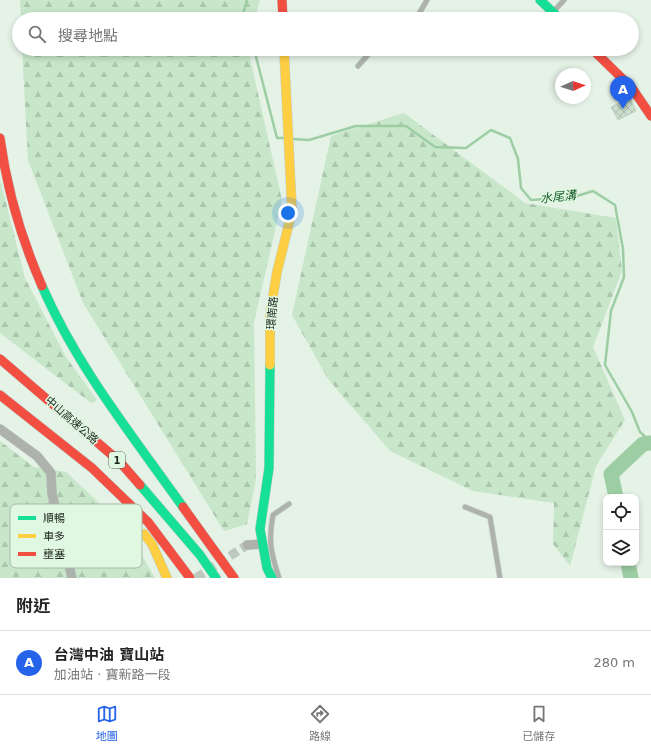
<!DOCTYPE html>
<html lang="zh-TW">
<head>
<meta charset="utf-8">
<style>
	body { margin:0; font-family:"DejaVu Sans","Noto Sans TC",sans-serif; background:#f2f2f2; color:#222 }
	.controls { position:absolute; right:12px; bottom:12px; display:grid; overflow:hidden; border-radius:8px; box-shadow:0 2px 6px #0003 }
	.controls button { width:36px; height:36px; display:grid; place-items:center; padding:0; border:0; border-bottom:1px solid #e0e0e0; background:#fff; color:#222; font:20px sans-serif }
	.compass { position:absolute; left:555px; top:68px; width:36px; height:36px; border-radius:50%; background:#fff; box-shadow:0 2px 6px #0003; rotate:87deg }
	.you { position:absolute; left:288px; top:213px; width:14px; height:14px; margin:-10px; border:3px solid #fff; border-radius:50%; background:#1a73e8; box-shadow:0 0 0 6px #1a73e833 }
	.badge { display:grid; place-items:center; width:26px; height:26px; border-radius:50%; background:#2563eb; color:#fff; font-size:13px; font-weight:700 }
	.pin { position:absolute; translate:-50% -33px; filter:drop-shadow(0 1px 2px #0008) }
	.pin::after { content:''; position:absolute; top:21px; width:14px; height:12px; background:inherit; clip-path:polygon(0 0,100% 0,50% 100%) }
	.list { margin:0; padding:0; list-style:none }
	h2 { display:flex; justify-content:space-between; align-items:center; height:52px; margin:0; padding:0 16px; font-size:17px }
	h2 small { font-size:13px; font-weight:400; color:#767676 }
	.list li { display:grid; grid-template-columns:26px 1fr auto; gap:12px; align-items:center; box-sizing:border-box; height:64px; padding:0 16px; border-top:1px solid #e0e0e0 }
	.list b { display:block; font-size:15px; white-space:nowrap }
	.list p { margin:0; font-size:13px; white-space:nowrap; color:#767676 }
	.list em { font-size:13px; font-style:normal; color:#767676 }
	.icon { flex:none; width:22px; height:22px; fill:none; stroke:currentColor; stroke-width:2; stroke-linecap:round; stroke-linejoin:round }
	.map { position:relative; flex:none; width:651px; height:578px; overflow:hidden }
	.search { position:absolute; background:#fff; box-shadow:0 2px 6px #0003; left:12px; right:12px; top:12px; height:44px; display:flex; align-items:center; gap:10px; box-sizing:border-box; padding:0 14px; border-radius:22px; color:#767676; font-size:15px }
	.sheet { height:116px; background:#fff }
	nav { display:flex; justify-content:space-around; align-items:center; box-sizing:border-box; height:56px; border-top:1px solid #e0e0e0; background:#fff; font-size:11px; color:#767676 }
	nav a { display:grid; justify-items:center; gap:2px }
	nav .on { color:#2563eb }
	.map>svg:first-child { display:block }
	.forest { fill:url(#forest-firs) }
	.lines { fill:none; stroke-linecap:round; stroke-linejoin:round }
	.stream { stroke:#9dcea3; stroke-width:2.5 }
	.river { stroke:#9dcea3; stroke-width:15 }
	.building { fill:url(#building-cross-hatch); stroke:#c6d0c6 }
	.street-tunnel { stroke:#bdc9be; stroke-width:9; stroke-dasharray:9 4.5; stroke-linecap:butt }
	.lane-casing { stroke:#c2ccc3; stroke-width:6 }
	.street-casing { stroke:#c2ccc3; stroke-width:10 }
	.fast-casing { stroke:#c2ccc3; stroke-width:10 }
	.slow-casing { stroke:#c2ccc3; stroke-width:10 }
	.jam-casing { stroke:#c2ccc3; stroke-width:10 }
	.lane { stroke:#adb2ad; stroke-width:4.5 }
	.street { stroke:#adb2ad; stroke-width:9 }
	.fast { stroke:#16e098; stroke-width:9 }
	.slow { stroke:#ffcf43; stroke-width:9 }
	.jam { stroke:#f24e42; stroke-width:9 }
	.labels { text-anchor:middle; stroke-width:3; stroke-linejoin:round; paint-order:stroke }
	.shield { fill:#e0f7e2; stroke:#586559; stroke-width:1 }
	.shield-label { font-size:10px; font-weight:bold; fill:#1d261e }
	.street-label { font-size:11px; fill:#1d261e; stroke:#e0f7e2 }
	.water-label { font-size:12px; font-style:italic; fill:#175c27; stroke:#e0f7e2 }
	.key { fill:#e0f7e2; stroke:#a6b8a7; stroke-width:1 }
	.key-label { font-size:11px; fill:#1d261e }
</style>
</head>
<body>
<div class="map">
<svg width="651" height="578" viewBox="0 0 651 578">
	<defs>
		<pattern id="forest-firs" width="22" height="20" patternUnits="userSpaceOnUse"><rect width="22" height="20" fill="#c8e7ca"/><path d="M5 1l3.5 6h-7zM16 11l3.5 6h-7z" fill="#abc6ad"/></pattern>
		<pattern id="building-cross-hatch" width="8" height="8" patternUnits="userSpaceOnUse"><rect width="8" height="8" fill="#cbdecd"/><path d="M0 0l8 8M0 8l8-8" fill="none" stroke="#aebeb0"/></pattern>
	</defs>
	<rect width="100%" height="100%" fill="#e5f2e6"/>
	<g class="forest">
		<path d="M 20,0 L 260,0 L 255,19 L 21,19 Z"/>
		<path d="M 22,49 L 248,49 L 282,200 L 254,322 L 256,479 L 247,524 L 224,531 L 83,303 L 28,160 Z"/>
		<path d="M 404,113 L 525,203 L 616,218 L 622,271 L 593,347 L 625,420 L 596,466 L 570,566 L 553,544 L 554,503 L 473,491 L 390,451 L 328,379 L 292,315 L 331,136 Z"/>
		<path d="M 0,179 L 25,278 L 66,357 L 97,400 L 91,403 L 0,333 Z"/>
		<path d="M 0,441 L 34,467 L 66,472 L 127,529 L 155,578 L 0,578 Z"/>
	</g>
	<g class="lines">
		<g class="stream">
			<path d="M 245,19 L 243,14 L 247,0"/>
			<path d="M 254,49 L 277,138 L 285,138"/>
			<path d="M 292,139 L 309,140 L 356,126 L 406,126 L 435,147 L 466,148 L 491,130 L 510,138 L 518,159 L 521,188 L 531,200 L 574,197 L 593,191 L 615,205 L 623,249 L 624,277 L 611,311 L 605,365 L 632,412 L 640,432 L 651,442"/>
		</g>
		<g class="river">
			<path d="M 616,497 L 611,474 L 643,444 L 651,443"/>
			<path d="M 628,563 L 631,578"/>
		</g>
	</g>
	<path class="building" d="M 630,98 L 636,111 L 618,120 L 611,107 Z"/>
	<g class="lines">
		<path class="street-tunnel" d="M 196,578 L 247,545"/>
		<g class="lane-casing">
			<g id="lane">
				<path d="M 554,11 L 564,0"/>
				<path d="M 416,19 L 427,0"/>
				<path d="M 358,66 L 373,49 L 394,49"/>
				<path d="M 465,507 L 490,517 L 500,578"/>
				<path d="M 279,578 C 271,553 268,541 273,515 L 289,504"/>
			</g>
		</g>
		<g class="street-casing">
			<g id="street">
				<path d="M 0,429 L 37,456 L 51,473 L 52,494 L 72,578"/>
				<path d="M 247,545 L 262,544"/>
			</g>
		</g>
		<g class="fast-casing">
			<g id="fast">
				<path d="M 540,0 L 560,19"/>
				<path d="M 42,286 C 77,367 132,435 183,507"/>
				<path d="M 270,365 L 269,468 L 260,529 L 267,568 L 272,578"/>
				<path d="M 140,485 L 200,555 L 216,578"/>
			</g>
		</g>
		<g class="slow-casing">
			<g id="slow">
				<path d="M 270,365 L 270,314 L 277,272 L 292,211 L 284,49"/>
				<path d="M 144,534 L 152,544 L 167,578"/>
			</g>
		</g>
		<g class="jam-casing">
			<g id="jam">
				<path d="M 282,0 L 283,19"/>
				<path d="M 592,49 L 632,88 L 651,116"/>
				<path d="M 0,138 C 7,190 21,238 42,286"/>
				<path d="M 0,359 L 119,461 L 140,485"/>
				<path d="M 0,395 L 92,468 L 148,522 L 190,578"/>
				<path d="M 183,507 L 234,578"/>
			</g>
		</g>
		<use href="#lane" class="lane"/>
		<use href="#street" class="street"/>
		<use href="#fast" class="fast"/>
		<use href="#slow" class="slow"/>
		<use href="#jam" class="jam"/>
	</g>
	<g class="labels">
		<rect class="shield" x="109" y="452" width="16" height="16" rx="3"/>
		<g class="shield-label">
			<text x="117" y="464">1</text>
		</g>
		<g class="street-label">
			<text transform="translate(272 313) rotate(-85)" y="4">環南路</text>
			<text transform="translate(72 420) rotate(41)" y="4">中山高速公路</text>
		</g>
		<g class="water-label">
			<text transform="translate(558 197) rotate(-6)" y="4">水尾溝</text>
		</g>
	</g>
	<rect x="10" y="504" width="132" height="64" rx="6" class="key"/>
	<rect x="18" y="516" width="18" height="4" fill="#16e098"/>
	<rect x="18" y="534" width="18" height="4" fill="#ffcf43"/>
	<rect x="18" y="552" width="18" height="4" fill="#f24e42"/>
	<g class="key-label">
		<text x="43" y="522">順暢</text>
		<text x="43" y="540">車多</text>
		<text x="43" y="558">壅塞</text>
	</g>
</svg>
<div class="controls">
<button><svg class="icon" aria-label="locate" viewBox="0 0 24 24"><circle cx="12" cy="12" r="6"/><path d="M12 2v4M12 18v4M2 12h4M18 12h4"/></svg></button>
<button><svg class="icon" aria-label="layers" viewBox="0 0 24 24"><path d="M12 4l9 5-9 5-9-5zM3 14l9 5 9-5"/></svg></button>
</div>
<svg class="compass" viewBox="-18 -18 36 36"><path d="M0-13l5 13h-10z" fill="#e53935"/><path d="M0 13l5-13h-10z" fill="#767676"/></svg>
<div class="you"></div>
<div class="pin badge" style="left:623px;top:109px">A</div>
<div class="search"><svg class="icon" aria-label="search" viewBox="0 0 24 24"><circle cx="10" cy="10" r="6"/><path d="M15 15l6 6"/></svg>搜尋地點</div>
</div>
<section class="sheet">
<h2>附近<small></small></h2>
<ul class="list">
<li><span class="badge">A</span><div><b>台灣中油 寶山站</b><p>加油站 · 寶新路一段</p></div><em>280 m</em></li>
</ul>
</section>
<nav>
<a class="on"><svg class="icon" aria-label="map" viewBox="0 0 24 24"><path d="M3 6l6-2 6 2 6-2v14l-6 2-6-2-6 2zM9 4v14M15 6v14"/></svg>地圖</a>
<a><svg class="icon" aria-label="directions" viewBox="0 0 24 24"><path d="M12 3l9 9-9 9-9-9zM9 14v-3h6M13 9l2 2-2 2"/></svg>路線</a>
<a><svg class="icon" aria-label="saved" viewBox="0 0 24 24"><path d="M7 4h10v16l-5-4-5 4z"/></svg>已儲存</a>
</nav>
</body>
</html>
